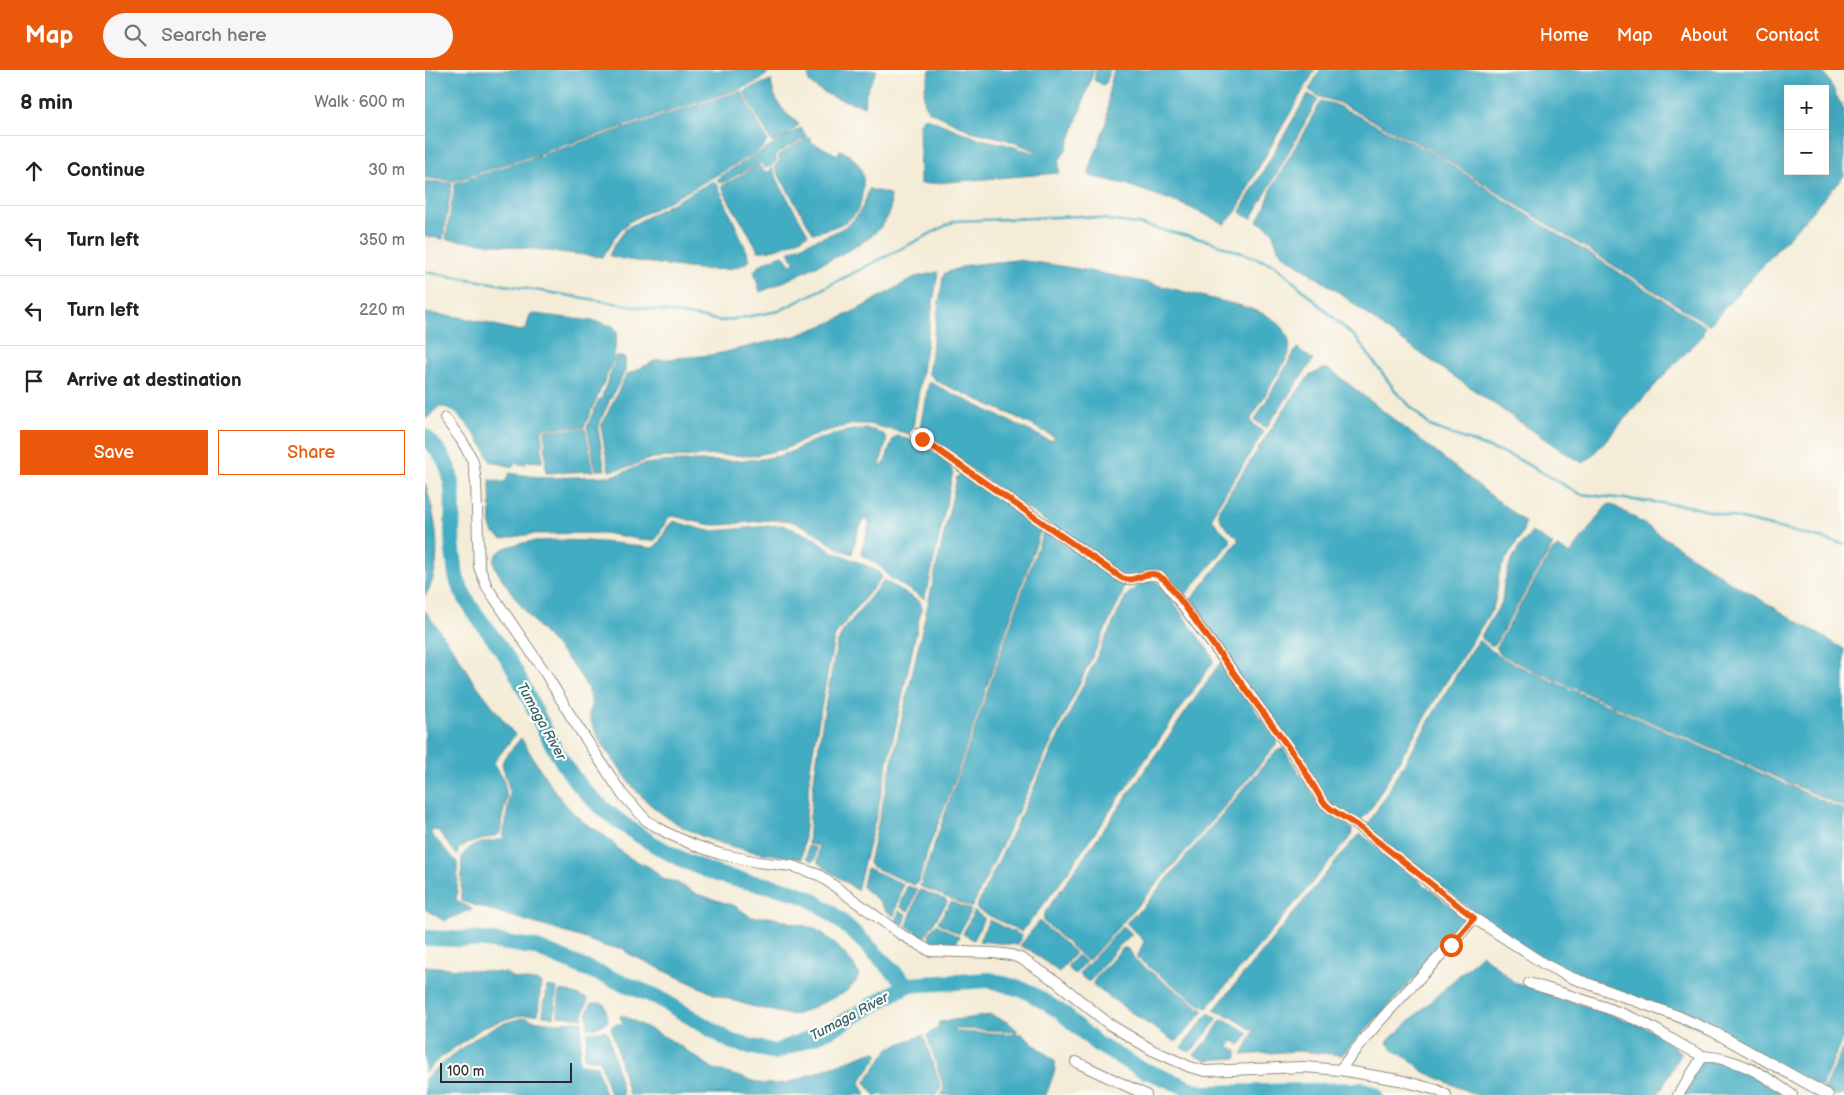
<!DOCTYPE html>
<html lang="en">
<head>
<meta charset="utf-8">
<style>
	body { margin:0; font-family:"Balsamiq Sans",sans-serif; background:#f6f6f6; color:#222 }
	.controls { position:absolute; right:15px; top:15px; display:grid; overflow:hidden; border-radius:0px; box-shadow:0 5px 20px #0002 }
	.controls button { width:45px; height:45px; display:grid; place-items:center; padding:0; border:0; border-bottom:1px solid #e0e0e0; background:#fff; color:#222; font:25px sans-serif }
	.scale { position:absolute; left:15px; bottom:12px; width:132px; box-sizing:border-box; padding-left:5px; border:2px solid #2b2b2b; border-top:0; font-size:14px; line-height:18px; white-space:nowrap; color:#2b2b2b; -webkit-text-stroke:4px #fdfcf7; paint-order:stroke }
	.stop { position:absolute; width:15px; height:15px; margin:-11px; border:4px solid #ea580c; border-radius:50%; background:#fff }
	.stop.end { background:#ea580c; border-color:#fff; box-shadow:0 1px 5px #0008 }
	.list { margin:0; padding:0; list-style:none }
	h2 { display:flex; justify-content:space-between; align-items:center; height:65px; margin:0; padding:0 20px; font-size:21px }
	h2 small { font-size:16px; font-weight:400; color:#767676 }
	.list li { display:grid; grid-template-columns:32px 1fr auto; gap:15px; align-items:center; box-sizing:border-box; height:70px; padding:0 20px; border-top:1px solid #e0e0e0 }
	.list b { display:block; font-size:19px; white-space:nowrap }
	.list em { font-size:16px; font-style:normal; color:#767676 }
	.actions { display:flex; gap:10px; padding:15px 20px }
	.actions a { flex:1; padding:11px 0; border:1px solid #ea580c; border-radius:0px; text-align:center; font-size:18px; color:#ea580c }
	.actions .main { background:#ea580c; color:#fff }
	.icon { flex:none; width:28px; height:28px; fill:none; stroke:currentColor; stroke-width:2; stroke-linecap:round; stroke-linejoin:round }
	.map { position:relative; flex:none; width:1419px; height:1025px; overflow:hidden }
	header { display:flex; align-items:center; gap:30px; box-sizing:border-box; height:70px; padding:0 25px; background:#ea580c; color:#fff }
	header strong { font-size:24px }
	nav { display:flex; gap:28px; margin-inline-start:auto; font-size:18px }
	.search { width:350px; height:45px; background:#f6f6f6; display:flex; align-items:center; gap:12px; box-sizing:border-box; padding:0 18px; border-radius:28px; color:#767676; font-size:19px }
	main { display:flex }
	aside { flex:1; background:#fff }
	.map>svg:first-child { display:block }
	.water { fill:#43acc2; stroke:#376c76; fill-rule:evenodd }
	.lines { fill:none; stroke-linecap:round; stroke-linejoin:round }
	.stream { stroke:#43acc2; stroke-width:2.5 }
	.river { stroke:#43acc2; stroke-width:16 }
	.minor-casing { stroke:#908c81; stroke-width:12 }
	.minor { stroke:#fff; stroke-width:10 }
	.route { stroke:#ea580c; stroke-width:6 }
	.labels { text-anchor:middle; stroke-width:4.5; stroke-linejoin:round; paint-order:stroke }
	.water-label { font-size:14px; font-style:italic; fill:#355f67; stroke:#fdfcf7 }
</style>
</head>
<body>
<header>
<strong>Map</strong>
<div class="search"><svg class="icon" aria-label="search" viewBox="0 0 24 24"><circle cx="10" cy="10" r="6"/><path d="M15 15l6 6"/></svg>Search here</div>
<nav><a>Home</a><a>Map</a><a>About</a><a>Contact</a></nav>
</header>
<main>
<aside>
<h2>8 min<small>Walk · 600 m</small></h2>
<ul class="list">
<li><svg class="icon" aria-label="ahead" viewBox="0 0 24 24"><path d="M12 20V5M6 11l6-6 6 6"/></svg><div><b>Continue</b></div><em>30 m</em></li>
<li><svg class="icon" aria-label="left" viewBox="0 0 24 24"><path d="M17 20v-9H6M10 6l-5 5 5 5"/></svg><div><b>Turn left</b></div><em>350 m</em></li>
<li><svg class="icon" aria-label="left" viewBox="0 0 24 24"><path d="M17 20v-9H6M10 6l-5 5 5 5"/></svg><div><b>Turn left</b></div><em>220 m</em></li>
<li><svg class="icon" aria-label="arrive" viewBox="0 0 24 24"><path d="M6 21V4h12l-3 4 3 4H6"/></svg><div><b>Arrive at destination</b></div></li>
</ul>
<div class="actions"><a class="main">Save</a><a>Share</a></div>
</aside>
<div class="map">
<svg width="1419" height="1025" viewBox="0 0 1419 1025">
	<rect width="100%" height="100%" fill="#fdfcf7"/>
	<filter id="ink" filterUnits="userSpaceOnUse"><feTurbulence type="fractalNoise" baseFrequency=".02" numOctaves="2"/><feDisplacementMap in="SourceGraphic" scale="10" xChannelSelector="R" yChannelSelector="G"/><feConvolveMatrix kernelMatrix="1 2 1 2 8 2 1 2 1" color-interpolation-filters="sRGB"/></filter>
	<filter id="wash" filterUnits="userSpaceOnUse"><feTurbulence type="fractalNoise" baseFrequency=".0096" numOctaves="4" result="noise"/><feDisplacementMap in="SourceGraphic" scale="20" xChannelSelector="R" yChannelSelector="G"/><feGaussianBlur stdDeviation="1.12" result="paint"/><feColorMatrix in="noise" values="0 0 0 0 0 0 0 0 0 0 0 0 0 0 0 0 0 1.4 0 .05"/><feComposite in="paint" operator="in"/></filter>
	<g filter="url(#wash)">
		<rect width="100%" height="100%" fill="#f4ecd7"/>
		<g class="water">
			<path d="M 0,0 L 345,0 L 336,10 L 315,19 L 29,111 L 0,108 Z"/>
			<path d="M 383,0 L 452,0 L 441,23 L 439,36 C 419,30 400,27 384,12 Z"/>
			<path d="M 505,0 L 669,0 L 642,78 L 634,91 L 634,103 L 498,114 L 495,113 L 494,54 L 499,47 L 554,69 L 576,73 L 609,83 L 611,81 L 580,69 L 546,61 L 504,41 C 494,29 501,14 505,0 Z"/>
			<path d="M 671,0 L 685,0 L 681,13 L 678,15 L 669,10 Z"/>
			<path d="M 689,0 L 890,0 L 831,102 L 811,142 L 800,154 L 759,135 L 700,114 L 665,106 L 664,101 L 682,50 L 684,20 Z"/>
			<path d="M 895,0 L 1395,0 L 1401,6 L 1419,40 L 1419,106 L 1284,255 L 1098,139 L 1011,83 L 912,32 L 895,27 L 884,20 ZM 1363,19 L 1400,19 L 1400,101 L 1363,101 Z"/>
			<path d="M 346,10 C 347,22 353,35 362,44 C 366,48 371,50 374,55 L 363,65 L 347,73 L 319,23 L 323,19 Z"/>
			<path d="M 316,21 L 342,70 L 340,76 L 331,83 L 267,119 L 204,152 L 193,163 L 177,187 L 21,169 L 30,113 Z"/>
			<path d="M 883,24 L 893,29 L 827,148 L 820,146 L 815,141 Z"/>
			<path d="M 896,31 L 909,34 L 1011,85 L 1096,141 L 1280,256 L 1277,266 L 1271,273 L 1242,302 L 1163,390 L 1158,393 L 1137,381 L 966,263 L 916,224 L 860,186 L 853,179 L 847,160 L 832,151 C 841,140 842,128 848,116 C 864,88 880,60 896,31 Z"/>
			<path d="M 376,58 L 382,67 L 352,83 L 350,86 L 352,90 L 347,96 L 340,98 L 335,93 L 299,112 L 294,113 L 292,110 L 294,107 Z"/>
			<path d="M 385,67 L 386,72 L 413,85 L 415,80 C 436,90 441,103 437,125 C 436,133 434,140 428,146 C 418,156 402,159 388,163 L 349,97 L 355,90 L 353,85 Z"/>
			<path d="M 334,95 L 339,101 L 343,102 L 347,98 L 356,117 L 383,164 C 369,173 349,182 333,181 C 323,158 306,140 297,116 Z"/>
			<path d="M 0,111 L 27,113 L 18,169 L 0,166 Z"/>
			<path d="M 288,111 L 292,114 L 323,184 L 325,190 C 307,208 251,196 227,193 C 213,191 199,190 185,186 L 185,183 L 190,174 L 202,158 Z"/>
			<path d="M 444,119 L 464,124 C 476,161 416,184 391,196 C 372,205 354,215 335,222 L 329,201 C 336,192 347,189 358,185 L 365,195 L 370,192 L 364,182 C 400,161 432,167 444,119 Z"/>
			<path d="M 591,190 C 655,197 718,211 780,227 C 803,233 842,239 857,257 C 864,265 866,276 863,286 L 826,349 L 826,352 L 838,362 L 837,365 L 791,438 L 787,448 L 792,456 L 805,468 L 805,473 L 755,531 L 737,505 L 698,506 L 494,362 L 504,312 L 623,370 L 628,370 L 630,367 L 587,345 L 511,311 L 503,303 L 518,207 L 520,203 L 543,195 Z"/>
			<path d="M 513,202 L 487,363 L 485,364 L 443,354 L 429,354 L 394,363 L 360,379 L 327,386 L 296,385 L 227,388 L 204,397 L 184,401 L 176,357 L 201,305 L 232,290 L 287,285 L 370,266 L 407,252 L 439,236 L 490,207 Z"/>
			<path d="M 0,243 L 34,247 L 95,261 L 101,259 L 105,245 L 110,244 L 168,251 L 188,256 L 192,261 L 189,289 L 159,357 L 119,358 L 117,360 L 117,392 L 101,391 L 100,395 L 89,393 L 88,397 L 65,391 C 61,378 33,335 17,337 C 10,337 8,344 2,348 L 0,347 Z"/>
			<path d="M 872,278 L 888,290 L 841,358 L 830,350 Z"/>
			<path d="M 192,286 L 200,288 L 200,301 L 185,330 L 182,329 L 184,332 L 177,347 L 173,359 L 180,400 L 171,400 L 162,357 L 174,329 L 176,328 L 180,328 L 177,326 Z"/>
			<path d="M 898,299 L 903,299 L 912,305 L 1100,452 C 1099,468 1081,485 1075,501 C 1071,514 1073,527 1067,540 L 1016,620 L 943,743 L 934,752 L 910,741 L 762,537 L 764,532 L 813,471 L 813,468 C 804,459 792,453 794,439 L 858,341 L 884,306 Z"/>
			<path d="M 160,359 L 169,401 L 121,403 L 120,360 Z"/>
			<path d="M 442,359 C 475,364 456,376 455,397 L 459,394 L 468,369 L 471,366 C 491,370 518,383 528,402 L 503,518 L 499,529 L 464,507 L 458,499 L 437,485 L 436,482 L 445,453 L 441,449 C 432,455 430,473 427,484 C 404,477 389,457 365,451 C 348,447 312,455 292,455 C 276,455 262,448 246,446 L 243,448 L 232,468 L 229,471 L 225,471 L 178,463 L 106,464 L 77,469 L 67,462 L 66,458 L 65,410 L 78,412 L 81,411 L 84,403 L 120,408 L 183,406 C 199,405 212,394 227,393 C 269,388 313,395 354,386 C 366,383 375,377 386,372 C 404,365 423,359 442,359 Z"/>
			<path d="M 536,403 L 540,404 L 611,454 L 615,462 L 524,726 L 503,779 L 494,811 L 489,815 L 446,796 L 444,793 L 532,407 Z"/>
			<path d="M 0,413 C 11,447 20,495 0,526 Z"/>
			<path d="M 1186,434 L 1207,446 L 1304,511 L 1419,579 L 1419,737 L 1090,592 L 1073,583 L 1071,577 L 1127,481 L 1133,477 L 1144,484 L 1146,483 L 1182,435 Z"/>
			<path d="M 248,451 L 279,460 L 288,461 L 357,455 L 388,467 L 405,480 L 449,499 L 456,505 L 456,508 L 413,561 L 409,568 L 386,692 L 377,789 C 353,785 329,783 306,776 C 271,767 232,746 209,718 C 203,711 199,703 193,696 C 181,680 168,664 164,643 C 177,619 130,576 115,559 C 101,542 88,526 76,507 C 73,502 66,494 70,487 C 74,476 101,472 111,471 C 139,469 170,471 198,474 C 208,475 218,478 228,478 C 238,471 239,458 248,451 Z"/>
			<path d="M 621,462 L 693,509 L 698,514 L 697,525 L 547,837 L 545,837 L 495,816 L 605,499 L 618,463 Z"/>
			<path d="M 1107,462 L 1128,475 L 1070,574 L 1066,576 L 1056,568 L 1056,566 L 1077,532 L 1079,513 L 1086,491 L 1093,479 Z"/>
			<path d="M 459,510 L 496,533 L 496,540 L 451,747 L 432,820 L 393,793 L 394,776 L 383,774 C 387,706 399,640 412,574 L 418,561 Z"/>
			<path d="M 725,510 L 731,511 L 739,519 L 783,580 L 787,586 L 788,592 L 635,813 L 597,862 L 553,840 L 551,838 L 701,526 L 710,517 Z"/>
			<path d="M 0,541 L 33,586 L 46,608 L 90,665 L 69,692 L 79,711 L 82,728 L 76,752 L 76,761 L 73,765 L 42,774 L 34,778 L 32,785 L 13,761 L 7,760 L 6,764 L 32,792 L 33,810 L 31,831 L 47,839 L 19,851 L 0,839 Z"/>
			<path d="M 1054,570 L 1072,585 L 1089,594 L 1419,740 L 1419,843 L 1418,846 L 1419,849 L 1419,965 L 1397,1016 L 1394,1017 L 1310,973 L 1114,892 L 941,758 L 1037,595 Z"/>
			<path d="M 795,593 L 853,671 L 852,674 L 776,764 L 665,889 L 661,890 L 618,851 L 619,844 Z"/>
			<path d="M 96,668 C 114,697 131,729 157,751 C 165,757 173,760 180,766 C 187,771 192,779 199,784 C 215,796 223,791 237,809 L 251,812 L 272,824 L 310,836 L 326,847 L 345,847 L 388,858 L 399,864 L 418,882 L 430,897 L 434,905 L 430,913 L 419,923 L 373,944 L 365,945 L 326,936 L 291,925 L 202,883 L 198,878 L 182,877 L 155,867 L 36,831 L 37,787 C 44,772 64,772 78,769 L 85,724 L 83,714 L 77,694 L 79,688 Z"/>
			<path d="M 858,678 L 897,739 L 924,756 L 927,759 L 926,766 L 782,938 L 772,933 L 712,888 L 719,871 L 701,853 L 718,837 L 850,682 Z"/>
			<path d="M 936,764 L 1039,847 L 1039,856 L 917,985 L 871,981 L 817,985 L 829,961 L 808,948 L 789,940 L 927,772 Z"/>
			<path d="M 383,776 L 391,778 L 390,790 L 387,791 L 382,788 Z"/>
			<path d="M 442,798 L 478,814 L 469,846 L 460,840 L 454,831 L 437,817 Z"/>
			<path d="M 482,816 L 492,819 L 484,841 L 475,837 Z"/>
			<path d="M 496,820 L 521,830 L 522,832 L 499,868 L 482,856 L 494,821 Z"/>
			<path d="M 526,832 L 546,840 L 534,864 L 513,852 Z"/>
			<path d="M 474,841 L 482,844 L 479,854 L 473,854 L 471,851 Z"/>
			<path d="M 549,841 L 559,848 L 549,870 L 538,864 Z"/>
			<path d="M 564,850 L 597,866 L 592,875 L 554,871 Z"/>
			<path d="M 614,851 L 650,883 L 634,902 L 605,880 L 595,876 Z"/>
			<path d="M 511,854 L 534,867 L 531,872 L 516,872 L 507,875 L 505,873 L 504,864 Z"/>
			<path d="M 698,856 L 707,864 L 692,878 L 665,911 L 662,911 L 654,904 Z"/>
			<path d="M 698,878 C 708,878 706,887 712,892 L 779,941 L 751,972 L 717,950 L 669,916 L 668,913 L 673,905 Z"/>
			<path d="M 1057,884 L 1089,912 L 1219,956 L 1242,971 L 1256,983 L 1233,1025 L 1051,1025 L 997,1001 L 990,993 L 968,980 L 962,973 L 965,969 Z"/>
			<path d="M 652,885 L 661,892 L 650,904 L 642,897 Z"/>
			<path d="M 0,896 L 81,903 L 88,908 L 116,912 L 113,944 L 91,946 L 60,956 L 14,989 L 0,1003 Z"/>
			<path d="M 122,916 L 132,918 L 129,947 L 118,946 L 119,930 L 121,929 Z"/>
			<path d="M 137,920 L 163,929 L 157,948 L 133,946 L 134,922 Z"/>
			<path d="M 166,933 L 177,933 L 180,935 L 183,951 L 176,956 L 163,958 L 162,943 Z"/>
			<path d="M 784,943 L 793,949 L 769,978 L 765,981 L 761,981 L 757,977 Z"/>
			<path d="M 566,945 L 583,952 L 593,961 L 530,959 L 530,962 L 597,964 L 630,991 L 630,1000 L 621,1025 L 516,1025 L 519,1018 L 502,965 L 513,958 L 514,952 Z"/>
			<path d="M 195,946 L 199,946 L 244,969 L 289,999 L 338,1014 L 362,1013 L 449,981 L 453,983 L 453,986 L 435,1012 L 441,1025 L 204,1025 L 186,957 L 191,954 L 199,954 L 196,950 Z"/>
			<path d="M 99,948 L 103,948 L 106,950 L 130,953 L 151,951 L 157,952 L 154,991 L 157,994 L 172,996 L 180,1025 L 0,1025 L 0,1009 L 6,1003 C 37,979 59,955 99,948 Z"/>
			<path d="M 796,950 L 801,950 L 824,963 L 815,975 L 808,970 L 804,977 L 812,981 L 812,988 L 781,990 L 769,985 L 784,969 Z"/>
			<path d="M 181,960 L 184,966 L 198,1025 L 185,1025 L 175,990 L 160,988 L 159,985 L 163,962 Z"/>
			<path d="M 498,965 L 516,1017 L 512,1025 L 450,1025 L 440,1012 L 464,978 Z"/>
			<path d="M 1417,979 L 1419,980 L 1419,1025 L 1408,1025 L 1399,1019 Z"/>
			<path d="M 1276,990 L 1314,996 L 1359,1025 L 1254,1025 Z"/>
		</g>
		<g class="lines">
			<path class="stream" d="M 0,202 L 298,251 L 354,241 L 530,151 L 656,146 L 717,155 L 784,171 L 850,195 L 932,269 L 972,323 L 1005,356 L 1091,388 L 1155,424 L 1263,436 L 1419,474"/>
			<g class="river">
				<path d="M 0,367 C 43,404 21,443 29,488 C 30,496 30,505 33,512 C 45,544 72,568 88,597 C 109,635 124,676 151,711 C 184,752 251,792 302,807 C 329,814 355,815 381,827 C 414,843 455,889 482,915"/>
				<path d="M 0,868 L 60,870 L 109,877 L 232,927 L 307,972 L 350,982 L 405,960 L 482,915 L 565,910 L 602,921 L 636,942 L 672,974 L 714,998 L 776,1023 L 938,1020 L 950,1025"/>
			</g>
		</g>
	</g>
	<g filter="url(#ink)">
		<g class="lines">
			<g class="minor-casing">
				<g id="minor">
					<path d="M 20,348 L 37,371 L 48,391 L 51,412 L 54,497 L 62,517 L 121,604 L 147,648 L 197,724 L 222,751 L 244,764 L 269,775 L 295,784 L 333,792 L 367,796 L 394,805 L 477,865 L 505,881 L 569,883 L 586,885 L 597,889 L 632,912 L 684,954 L 727,980 L 765,997 L 780,1001 L 879,997 L 915,1000 L 974,1010 L 1012,1020 L 1021,1025"/>
					<path d="M 490,364 L 697,508 C 711,513 721,500 736,507 L 810,604 L 875,693 L 898,732 L 906,739 L 937,759 L 1049,848 L 1119,894 L 1145,907 L 1255,947 L 1289,962 L 1403,1025"/>
					<path d="M 1104,913 C 1140,924 1176,934 1210,949 C 1234,959 1254,976 1278,986"/>
					<path d="M 651,992 L 721,1025"/>
					<path d="M 915,1000 C 955,945 1005,900 1049,848"/>
					<path d="M 1253,1025 L 1278,986 C 1315,989 1338,1004 1367,1025"/>
				</g>
			</g>
			<use href="#minor" class="minor"/>
		</g>
	</g>
	<g class="lines" filter="url(#ink)">
		<path class="route" d="M 497,369 L 697,508 C 715,515 722,493 742,512 L 875,693 L 898,732 L 906,739 L 937,759 L 1049,848 L 1026,875"/>
	</g>
	<g class="labels">
		<g class="water-label">
			<text transform="translate(117 651) rotate(61)" y="5">Tumaga River</text>
			<text transform="translate(424 946) rotate(-28)" y="5">Tumaga River</text>
		</g>
	</g>
</svg>
<div class="controls">
<button>+</button>
<button>−</button>
</div>
<div class="scale">100 m</div>
<div class="stop" style="left:1026px;top:875px"></div>
<div class="stop end" style="left:497px;top:369px"></div>
</div>
</main>
</body>
</html>
